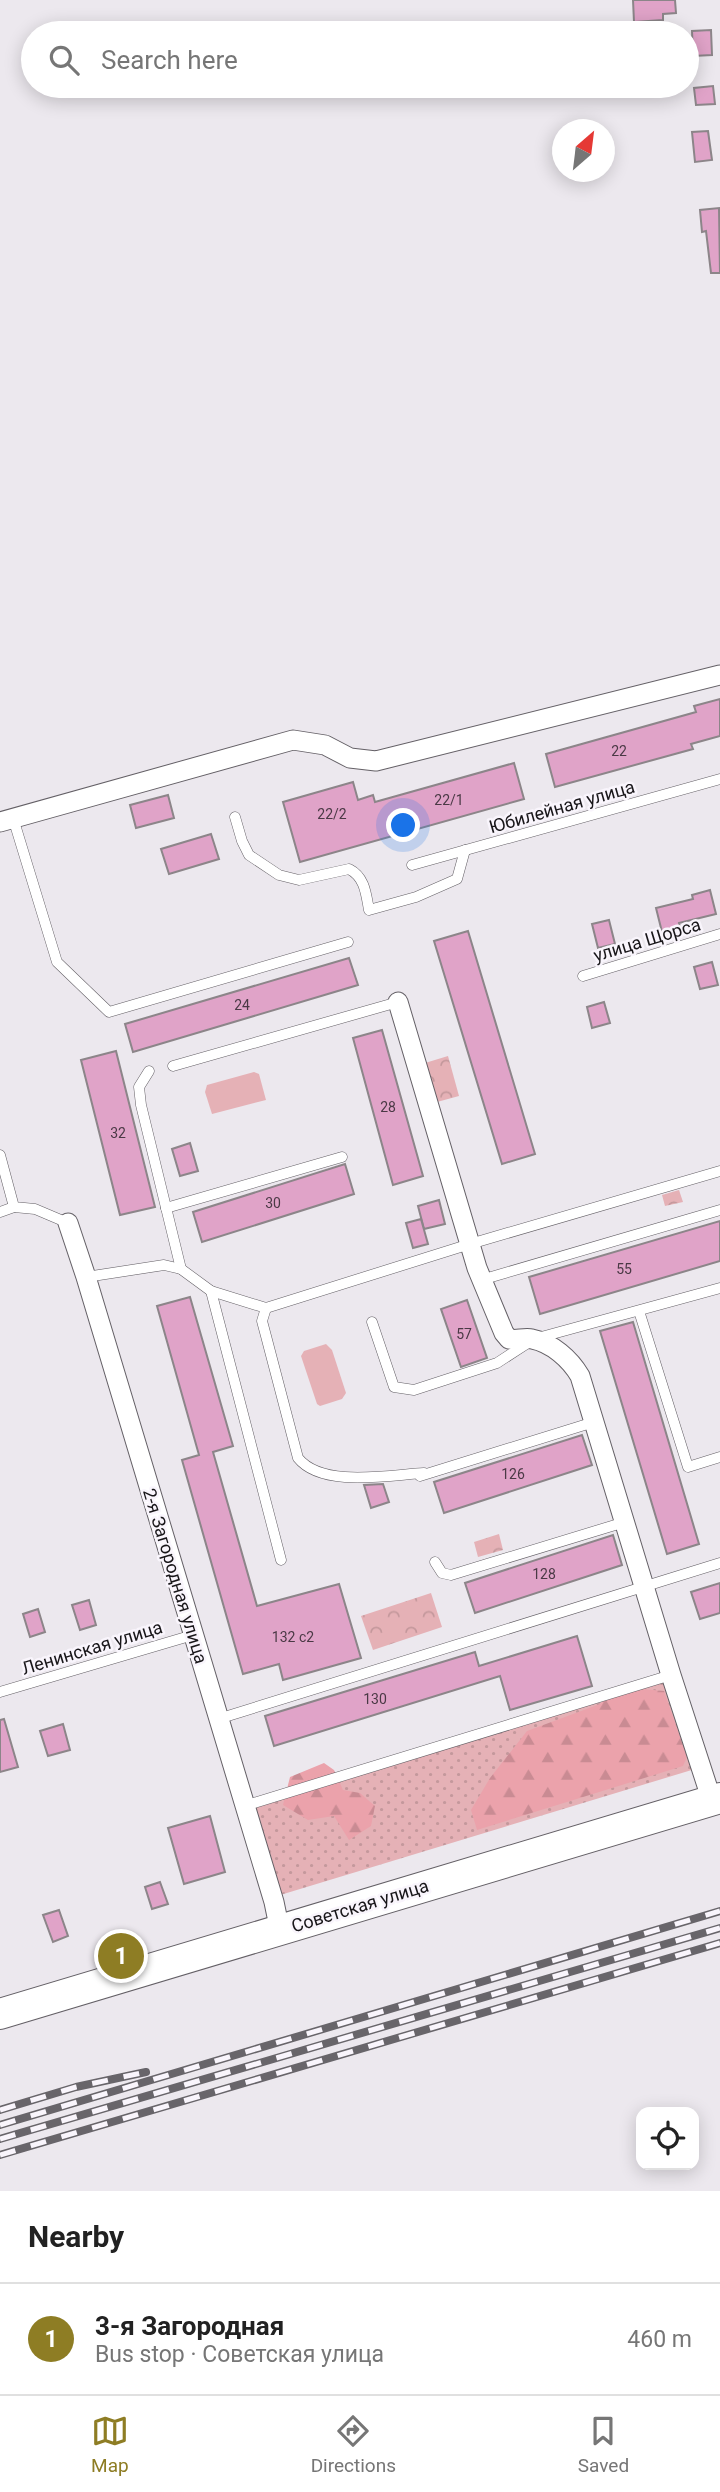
<!DOCTYPE html>
<html lang="en">
<head>
<meta charset="utf-8">
<style>
	body { margin:0; font-family:Roboto,sans-serif; background:#f6f6f6; color:#222 }
	.controls { position:absolute; right:21px; bottom:21px; display:grid; overflow:hidden; border-radius:14px; box-shadow:0 4px 18px #0003 }
	.controls button { width:63px; height:63px; display:grid; place-items:center; padding:0; border:0; border-bottom:2px solid #e0e0e0; background:#fff; color:#222; font:35px sans-serif }
	.compass { position:absolute; left:552px; top:119px; width:63px; height:63px; border-radius:50%; background:#fff; box-shadow:0 4px 18px #0003; rotate:28deg }
	.you { position:absolute; left:404px; top:826px; width:24px; height:24px; margin:-18px; border:5px solid #fff; border-radius:50%; background:#1a73e8; box-shadow:0 0 0 10px #1a73e833 }
	.badge { display:grid; place-items:center; width:46px; height:46px; border-radius:50%; background:#8e7d24; color:#fff; font-size:23px; font-weight:700 }
	.pin { position:absolute; translate:-50% -50%; border:4px solid #fff; box-shadow:0 2px 7px #0006 }
	.list { margin:0; padding:0; list-style:none }
	h2 { display:flex; justify-content:space-between; align-items:center; height:91px; margin:0; padding:0 28px; font-size:30px }
	h2 small { font-size:23px; font-weight:400; color:#767676 }
	.list li { display:grid; grid-template-columns:46px 1fr auto; gap:21px; align-items:center; box-sizing:border-box; height:112px; padding:0 28px; border-top:2px solid #e0e0e0 }
	.list b { display:block; font-size:26px; white-space:nowrap }
	.list p { margin:0; font-size:23px; white-space:nowrap; color:#767676 }
	.list em { font-size:23px; font-style:normal; color:#767676 }
	.icon { flex:none; width:38px; height:38px; fill:none; stroke:currentColor; stroke-width:2; stroke-linecap:round; stroke-linejoin:round }
	.map { position:relative; flex:none; width:720px; height:2191px; overflow:hidden }
	.search { position:absolute; background:#fff; box-shadow:0 4px 18px #0003; left:21px; right:21px; top:21px; height:77px; display:flex; align-items:center; gap:18px; box-sizing:border-box; padding:0 24px; border-radius:38px; color:#767676; font-size:26px }
	.sheet { height:203px; background:#fff }
	nav { display:flex; justify-content:space-around; align-items:center; box-sizing:border-box; height:98px; border-top:2px solid #e0e0e0; background:#fff; font-size:19px; color:#767676 }
	nav a { display:grid; justify-items:center; gap:4px }
	nav .on { color:#8e7d24 }
	.map>svg:first-child { display:block }
	.grass { fill:url(#grass-dots) }
	.forest { fill:url(#forest-firs) }
	.park { fill:url(#park-crowns) }
	.pitch { fill:#e5b1b6 }
	.building { fill:#e0a3c8; stroke:#8c8589; stroke-width:2 }
	.lines { fill:none; stroke-linecap:round; stroke-linejoin:round }
	.service-casing { stroke:#646066; stroke-width:11 }
	.minor-casing { stroke:#646066; stroke-width:21 }
	.primary-casing { stroke:#646066; stroke-width:32 }
	.service { stroke:#fff; stroke-width:10 }
	.minor { stroke:#fff; stroke-width:19 }
	.primary { stroke:#fff; stroke-width:30 }
	.rail-casing { stroke:#68656a; stroke-width:8 }
	.rail { stroke:#f9f5fc; stroke-width:5; stroke-dasharray:16; stroke-linecap:butt }
	.labels { text-anchor:middle; stroke-width:5; stroke-linejoin:round; paint-order:stroke }
	.number-label { font-size:14px; fill:#4a3945 }
	.street-label { font-size:18px; fill:#181619; stroke:#f9f5fc }
</style>
</head>
<body>
<div class="map">
<svg width="720" height="2191" viewBox="0 0 720 2191">
	<defs>
		<pattern id="grass-dots" width="8" height="8" patternUnits="userSpaceOnUse" patternTransform="scale(1.75)"><rect width="8" height="8" fill="#e5b1b6"/><path d="M2 2h.1M6 6h.1" fill="none" stroke="#c4989c" stroke-width="1.8" stroke-linecap="round"/></pattern>
		<pattern id="forest-firs" width="22" height="20" patternUnits="userSpaceOnUse" patternTransform="scale(1.75)"><rect width="22" height="20" fill="#eba2ab"/><path d="M5 1l3.5 6h-7zM16 11l3.5 6h-7z" fill="#c98b93"/></pattern>
		<pattern id="park-crowns" width="20" height="18" patternUnits="userSpaceOnUse" patternTransform="scale(1.75)"><rect width="20" height="18" fill="#e5b1b6"/><path d="M2 6a3 3 0 1 1 6 0M12 15a3 3 0 1 1 6 0" fill="none" stroke="#c4989c"/></pattern>
	</defs>
	<rect width="100%" height="100%" fill="#ece8ee"/>
	<path class="grass" d="M 668,1681 L 695,1769 L 277,1896 L 252,1808 Z"/>
	<g class="forest">
		<path d="M 620,1687 L 664,1691 L 687,1757 L 683,1766 L 477,1830 L 471,1810 L 490,1778 L 527,1731 L 600,1704 Z"/>
		<path d="M 324,1763 L 334,1770 L 343,1790 L 360,1793 L 375,1806 L 371,1826 L 349,1840 L 334,1816 L 308,1820 L 283,1805 L 290,1777 Z"/>
	</g>
	<g class="park">
		<path d="M 448,1056 L 459,1096 L 437,1102 L 425,1063 Z"/>
		<path d="M 679,1190 L 683,1202 L 665,1206 L 662,1195 Z"/>
		<path d="M 499,1534 L 503,1550 L 478,1557 L 474,1542 Z"/>
		<path d="M 431,1593 L 442,1627 L 373,1650 L 361,1616 Z"/>
	</g>
	<g class="pitch">
		<path d="M 254,1072 L 259,1074 L 266,1100 L 212,1114 L 205,1092 L 207,1085 Z"/>
		<path d="M 326,1344 L 332,1350 L 346,1393 L 342,1399 L 320,1406 L 317,1404 L 301,1356 L 304,1351 Z"/>
	</g>
	<g class="building">
		<path d="M 633,0 L 675,0 L 676,13 L 663,14 L 663,20 L 634,22 Z"/>
		<path d="M 711,30 L 712,55 L 693,56 L 692,31 Z"/>
		<path d="M 713,86 L 715,104 L 696,105 L 694,88 Z"/>
		<path d="M 708,131 L 712,160 L 695,162 L 692,132 Z"/>
		<path d="M 719,208 L 720,273 L 711,273 L 706,231 L 702,232 L 700,210 Z"/>
		<path d="M 720,699 L 720,736 L 691,744 L 693,749 L 555,787 L 546,754 L 696,712 L 694,706 Z"/>
		<path d="M 514,763 L 524,799 L 300,862 L 283,802 L 353,782 L 358,800 L 373,795 L 375,802 Z"/>
		<path d="M 168,795 L 174,818 L 136,828 L 130,805 Z"/>
		<path d="M 211,834 L 219,859 L 169,874 L 161,849 Z"/>
		<path d="M 710,890 L 716,914 L 679,923 L 680,928 L 662,932 L 656,908 L 693,899 L 692,895 Z"/>
		<path d="M 609,920 L 615,944 L 598,948 L 592,924 Z"/>
		<path d="M 468,931 L 535,1154 L 502,1164 L 434,941 Z"/>
		<path d="M 349,958 L 358,985 L 133,1052 L 125,1024 Z"/>
		<path d="M 712,962 L 718,985 L 700,989 L 694,967 Z"/>
		<path d="M 604,1002 L 610,1023 L 592,1028 L 587,1007 Z"/>
		<path d="M 382,1030 L 423,1176 L 393,1185 L 353,1038 Z"/>
		<path d="M 116,1051 L 155,1207 L 120,1215 L 81,1060 Z"/>
		<path d="M 190,1143 L 198,1171 L 180,1176 L 172,1149 Z"/>
		<path d="M 345,1164 L 354,1194 L 202,1242 L 193,1212 Z"/>
		<path d="M 439,1200 L 445,1224 L 424,1229 L 418,1206 Z"/>
		<path d="M 421,1219 L 428,1244 L 413,1248 L 406,1223 Z"/>
		<path d="M 720,1221 L 720,1261 L 540,1314 L 529,1277 Z"/>
		<path d="M 190,1297 L 233,1446 L 213,1452 L 257,1606 L 339,1584 L 361,1658 L 283,1680 L 279,1664 L 243,1674 L 182,1460 L 199,1455 L 157,1306 Z"/>
		<path d="M 467,1300 L 487,1358 L 461,1367 L 441,1309 Z"/>
		<path d="M 633,1322 L 699,1544 L 667,1554 L 600,1331 Z"/>
		<path d="M 582,1435 L 592,1465 L 444,1513 L 434,1482 Z"/>
		<path d="M 383,1484 L 389,1502 L 371,1508 L 364,1485 Z"/>
		<path d="M 613,1535 L 622,1565 L 475,1613 L 465,1583 Z"/>
		<path d="M 720,1583 L 720,1613 L 700,1619 L 691,1592 Z"/>
		<path d="M 89,1600 L 96,1625 L 80,1630 L 72,1605 Z"/>
		<path d="M 38,1609 L 45,1632 L 30,1637 L 23,1614 Z"/>
		<path d="M 577,1636 L 592,1686 L 510,1710 L 500,1676 L 274,1746 L 265,1716 L 475,1652 L 479,1666 Z"/>
		<path d="M 4,1719 L 18,1767 L 0,1772 L 0,1720 Z"/>
		<path d="M 63,1724 L 70,1750 L 48,1756 L 40,1731 Z"/>
		<path d="M 210,1816 L 225,1872 L 184,1884 L 168,1828 Z"/>
		<path d="M 160,1882 L 168,1904 L 152,1909 L 145,1887 Z"/>
		<path d="M 59,1910 L 68,1936 L 53,1942 L 43,1915 Z"/>
	</g>
	<g class="lines">
		<g class="service-casing">
			<g id="service">
				<path d="M 235,817 L 242,841 L 249,855 L 279,875 L 299,880 L 349,869 C 365,877 366,894 369,910 L 416,897 L 457,879 L 465,850"/>
				<path d="M 13,818 L 57,962 L 109,1012 L 348,942"/>
				<path d="M 412,865 L 720,779"/>
				<path d="M 583,976 L 720,934"/>
				<path d="M 173,1066 L 398,1002"/>
				<path d="M 149,1071 L 139,1087 L 141,1105 L 181,1269"/>
				<path d="M 0,1155 L 14,1207 L 35,1209 L 68,1223"/>
				<path d="M 166,1208 L 342,1157"/>
				<path d="M 0,1212 L 14,1207"/>
				<path d="M 86,1277 L 164,1265 L 181,1269 L 211,1291 L 266,1308 L 470,1244 L 720,1171"/>
				<path d="M 481,1280 L 720,1210"/>
				<path d="M 211,1291 L 281,1560"/>
				<path d="M 266,1308 L 262,1321 L 266,1336 L 298,1458 C 322,1488 389,1475 424,1473"/>
				<path d="M 639,1311 L 688,1467 L 720,1457"/>
				<path d="M 372,1322 L 394,1387 L 414,1390 L 497,1363 L 534,1339 L 720,1288"/>
				<path d="M 420,1476 L 594,1422"/>
				<path d="M 435,1562 L 442,1573 L 451,1575 L 625,1522"/>
				<path d="M 0,1692 L 193,1635"/>
				<path d="M 218,1719 L 720,1563"/>
				<path d="M 244,1806 L 671,1675"/>
			</g>
		</g>
		<g class="minor-casing">
			<g id="minor">
				<path d="M 0,822 L 293,740 L 325,745 L 350,758 L 376,761 L 720,675"/>
				<path d="M 398,1002 L 477,1268 L 504,1333 L 509,1339 C 517,1341 524,1337 532,1339 C 552,1343 570,1359 580,1376 L 671,1675 L 712,1801"/>
				<path d="M 68,1223 L 86,1277 L 274,1902 L 280,1931"/>
			</g>
		</g>
		<g class="primary-casing">
			<path id="primary" d="M 0,2014 L 720,1798"/>
		</g>
		<use href="#service" class="service"/>
		<use href="#minor" class="minor"/>
		<use href="#primary" class="primary"/>
		<g class="rail-casing">
			<g id="rail">
				<path d="M 0,2110 L 76,2087 L 146,2072"/>
				<path d="M 0,2125 L 720,1911"/>
				<path d="M 0,2139 L 720,1928"/>
				<path d="M 0,2155 L 720,1943"/>
			</g>
		</g>
		<use href="#rail" class="rail"/>
	</g>
	<g class="labels">
		<g class="number-label">
			<text x="619" y="756">22</text>
			<text x="449" y="805">22/1</text>
			<text x="332" y="819">22/2</text>
			<text x="242" y="1010">24</text>
			<text x="388" y="1112">28</text>
			<text x="118" y="1138">32</text>
			<text x="273" y="1208">30</text>
			<text x="624" y="1274">55</text>
			<text x="464" y="1339">57</text>
			<text x="513" y="1479">126</text>
			<text x="544" y="1579">128</text>
			<text x="293" y="1642">132 с2</text>
			<text x="375" y="1704">130</text>
		</g>
		<g class="street-label">
			<text transform="translate(562 807) rotate(-16)" y="6">Юбилейная улица</text>
			<text transform="translate(647 940) rotate(-17)" y="6">улица Щорса</text>
			<text transform="translate(175 1576) rotate(73)" y="6">2-я Загородная улица</text>
			<text transform="translate(92 1648) rotate(-17)" y="6">Ленинская улица</text>
			<text transform="translate(360 1906) rotate(-17)" y="6">Советская улица</text>
		</g>
	</g>
</svg>
<div class="controls">
<button><svg class="icon" aria-label="locate" viewBox="0 0 24 24"><circle cx="12" cy="12" r="6"/><path d="M12 2v4M12 18v4M2 12h4M18 12h4"/></svg></button>
</div>
<svg class="compass" viewBox="-18 -18 36 36"><path d="M0-13l5 13h-10z" fill="#e53935"/><path d="M0 13l5-13h-10z" fill="#767676"/></svg>
<div class="you"></div>
<div class="pin badge" style="left:121px;top:1956px">1</div>
<div class="search"><svg class="icon" aria-label="search" viewBox="0 0 24 24"><circle cx="10" cy="10" r="6"/><path d="M15 15l6 6"/></svg>Search here</div>
</div>
<section class="sheet">
<h2>Nearby<small></small></h2>
<ul class="list">
<li><span class="badge">1</span><div><b>3-я Загородная</b><p>Bus stop · Советская улица</p></div><em>460 m</em></li>
</ul>
</section>
<nav>
<a class="on"><svg class="icon" aria-label="map" viewBox="0 0 24 24"><path d="M3 6l6-2 6 2 6-2v14l-6 2-6-2-6 2zM9 4v14M15 6v14"/></svg>Map</a>
<a><svg class="icon" aria-label="directions" viewBox="0 0 24 24"><path d="M12 3l9 9-9 9-9-9zM9 14v-3h6M13 9l2 2-2 2"/></svg>Directions</a>
<a><svg class="icon" aria-label="saved" viewBox="0 0 24 24"><path d="M7 4h10v16l-5-4-5 4z"/></svg>Saved</a>
</nav>
</body>
</html>
